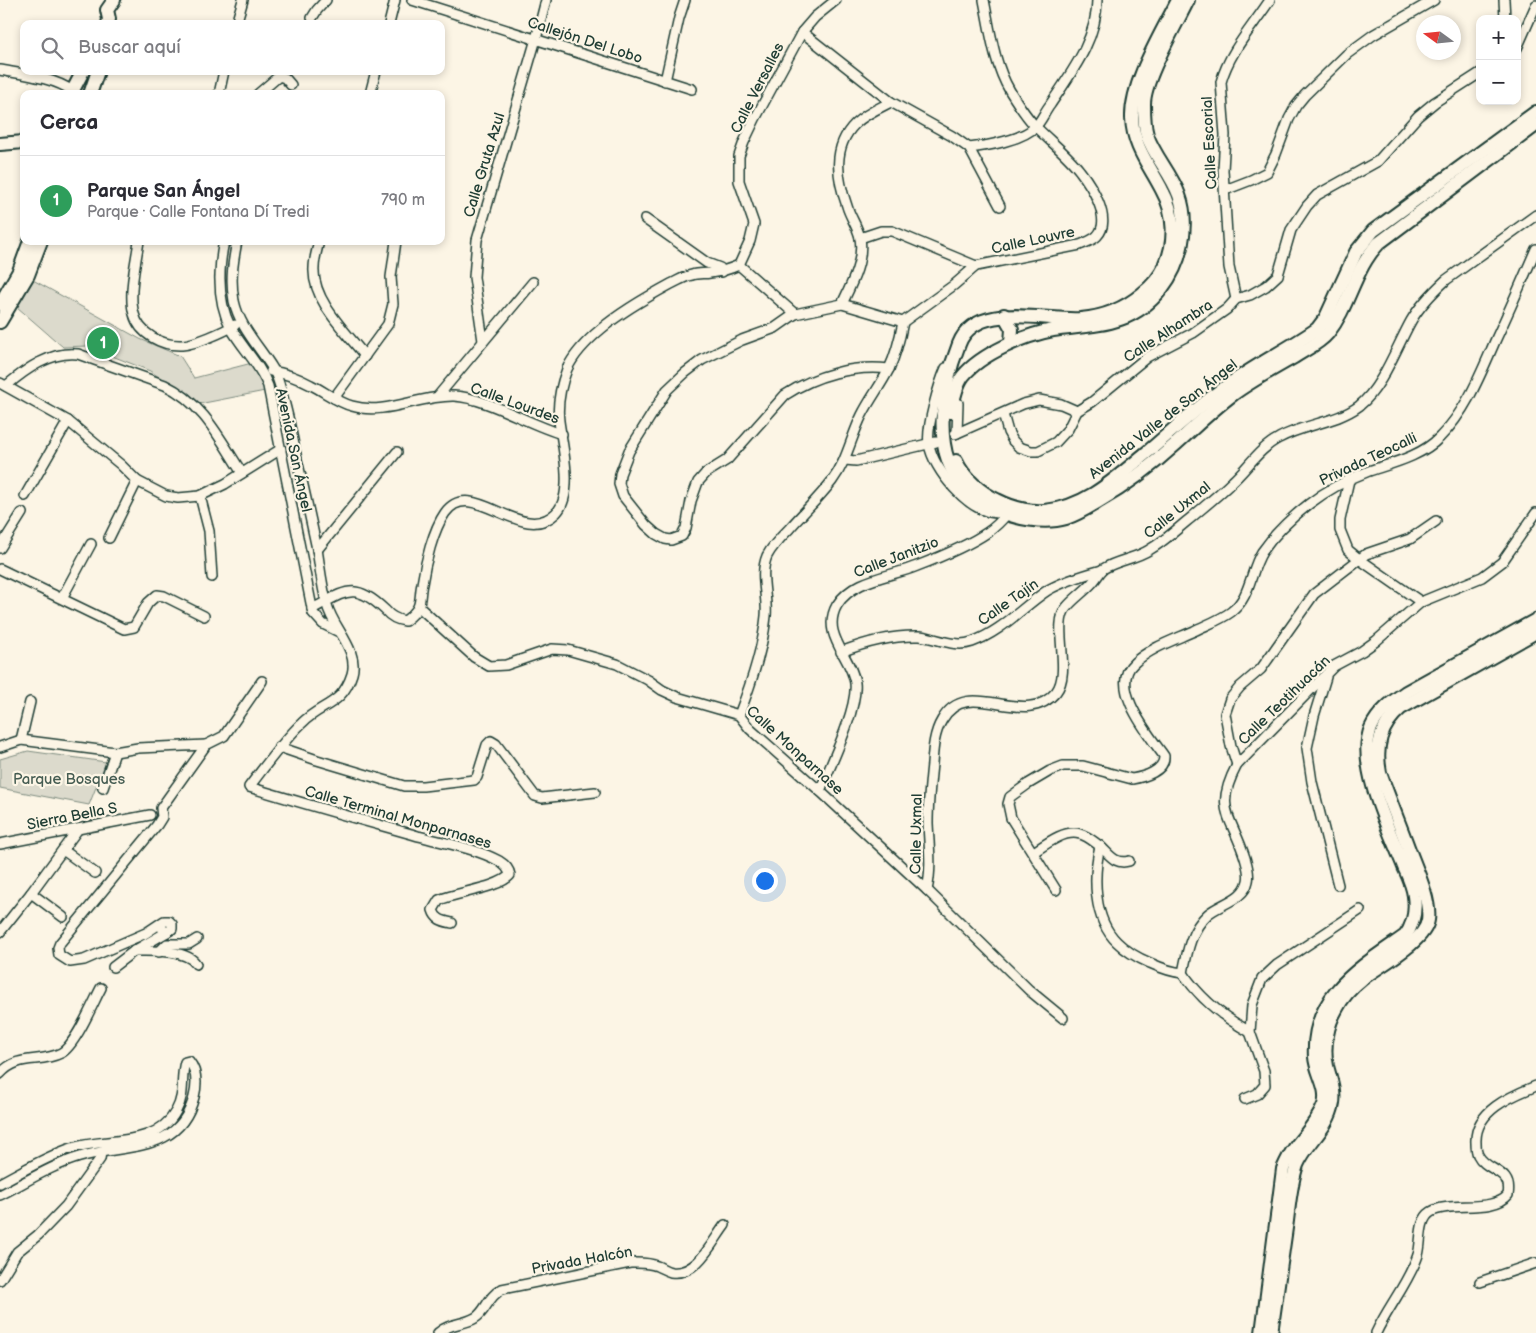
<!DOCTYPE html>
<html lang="es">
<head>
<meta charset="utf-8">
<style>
	body { margin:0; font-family:"Balsamiq Sans",sans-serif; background:#f7f7f7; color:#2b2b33 }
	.controls { position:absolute; right:15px; top:15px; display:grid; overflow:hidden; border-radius:10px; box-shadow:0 2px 8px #0003 }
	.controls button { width:45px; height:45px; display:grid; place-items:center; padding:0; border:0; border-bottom:1px solid #e1e1e2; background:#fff; color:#2b2b33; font:25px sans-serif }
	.compass { position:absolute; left:1416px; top:15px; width:45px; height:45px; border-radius:50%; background:#fff; box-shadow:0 2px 8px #0003; rotate:285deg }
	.you { position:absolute; left:764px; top:880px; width:18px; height:18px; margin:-12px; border:4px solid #fff; border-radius:50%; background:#1a73e8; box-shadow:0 0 0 8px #1a73e833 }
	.badge { display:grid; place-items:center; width:32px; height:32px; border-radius:50%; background:#ea580c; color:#fff; font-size:16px; font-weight:700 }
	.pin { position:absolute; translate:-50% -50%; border:2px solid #fff; box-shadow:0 1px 5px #0006 }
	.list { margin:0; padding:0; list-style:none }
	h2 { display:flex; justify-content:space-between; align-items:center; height:65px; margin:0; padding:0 20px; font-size:21px }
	h2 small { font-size:16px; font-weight:400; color:#7c7c81 }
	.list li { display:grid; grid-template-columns:32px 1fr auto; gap:15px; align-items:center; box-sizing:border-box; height:90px; padding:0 20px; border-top:1px solid #e1e1e2 }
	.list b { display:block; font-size:19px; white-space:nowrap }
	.list p { margin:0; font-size:16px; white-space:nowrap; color:#7c7c81 }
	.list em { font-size:16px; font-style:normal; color:#7c7c81 }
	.icon { flex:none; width:28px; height:28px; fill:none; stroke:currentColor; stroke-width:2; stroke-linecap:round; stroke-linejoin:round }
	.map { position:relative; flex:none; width:1536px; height:1333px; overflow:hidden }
	.search { position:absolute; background:#fff; box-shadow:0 2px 8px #0003; left:20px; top:20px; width:425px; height:55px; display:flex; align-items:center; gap:12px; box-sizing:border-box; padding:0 18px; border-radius:10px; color:#7c7c81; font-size:19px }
	.panel { position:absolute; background:#fff; box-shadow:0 2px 8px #0003; left:20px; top:90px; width:425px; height:155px; border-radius:10px }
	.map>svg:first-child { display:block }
	.green { fill:#dcdacc; stroke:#7e8c80 }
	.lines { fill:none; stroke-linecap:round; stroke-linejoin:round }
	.street-casing { stroke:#1f3d34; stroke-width:12 }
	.secondary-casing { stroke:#1f3d34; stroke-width:16 }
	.street { stroke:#fcf5e5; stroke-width:9 }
	.secondary { stroke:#fcf5e5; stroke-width:12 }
	.labels { text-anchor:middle; stroke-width:4.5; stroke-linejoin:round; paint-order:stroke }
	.street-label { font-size:15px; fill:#1f3d34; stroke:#fcf5e5 }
	.park-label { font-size:15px; fill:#455c52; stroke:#fcf5e5 }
</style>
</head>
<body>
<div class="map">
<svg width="1536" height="1333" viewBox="0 0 1536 1333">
	<rect width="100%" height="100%" fill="#fcf5e5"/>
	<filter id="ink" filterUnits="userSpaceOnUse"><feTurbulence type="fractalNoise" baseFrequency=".02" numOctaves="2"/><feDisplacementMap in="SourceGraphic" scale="10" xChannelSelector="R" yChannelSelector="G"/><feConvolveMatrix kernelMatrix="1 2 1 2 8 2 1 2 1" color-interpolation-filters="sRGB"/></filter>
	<g filter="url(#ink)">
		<g class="green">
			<path d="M 33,280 L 140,339 L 180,356 L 194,378 L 252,363 L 265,391 L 199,404 L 150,371 L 87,346 L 63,347 L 17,307 Z"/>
			<path d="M 28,751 L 106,762 L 89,805 L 0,788 L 0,759 Z"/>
		</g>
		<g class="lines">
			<g class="street-casing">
				<g id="street">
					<path d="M 412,0 L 692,89"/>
					<path d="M 1504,0 L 1505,19"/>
					<path d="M 312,18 L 317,10 L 326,0"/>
					<path d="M 236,24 L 243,0"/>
					<path d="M 389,24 L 395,0"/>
					<path d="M 802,32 L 891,102 L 952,136 L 969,148 C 987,146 1022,140 1035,127 C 1041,122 1045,111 1050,105 C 1071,73 1097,40 1097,0"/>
					<path d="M 1517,48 L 1536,5"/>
					<path d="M 0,70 C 21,74 56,78 72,91"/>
					<path d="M 665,81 L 679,18 L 685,0"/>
					<path d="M 219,94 L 224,71"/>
					<path d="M 258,94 L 279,76 L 285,78 L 291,85"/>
					<path d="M 370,94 L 376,71"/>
					<path d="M 969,148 L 1000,206"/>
					<path d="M 1225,190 L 1251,180 L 1267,172 L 1276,154 L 1289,119 L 1296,106 L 1305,95 L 1347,54 L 1373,35 L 1434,0"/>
					<path d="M 645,219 L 707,263 L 720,268 L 722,272"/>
					<path d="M 860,238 L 881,231 L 892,231 L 976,266"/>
					<path d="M 139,241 C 136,262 128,294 134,314 C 139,334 162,346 182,345 C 196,344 223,332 235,325"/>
					<path d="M 224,241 C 218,270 217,301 231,328 C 242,348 260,364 268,386 L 313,613 L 323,624 L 339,632"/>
					<path d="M 237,241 C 233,262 230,280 234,301 C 240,328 259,346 273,369 C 278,377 280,386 282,394 C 289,417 293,441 298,464 C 305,493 311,521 317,549 C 320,568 322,587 327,605 C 333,628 359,650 352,674 C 342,706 322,703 302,723 C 282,742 266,765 249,787 C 305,804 362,820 418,836 C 442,842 478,849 499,861 C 504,864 509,869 510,875 C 499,888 457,892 439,900 L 433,910 C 436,920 443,921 452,923"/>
					<path d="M 319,241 C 317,250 314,259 314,268 C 312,300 346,332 365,356"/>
					<path d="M 739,265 L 795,314"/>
					<path d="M 1236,299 L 1229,267 L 1223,170 L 1225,135 L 1221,82 C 1229,52 1253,26 1270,0"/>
					<path d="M 842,304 C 851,285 864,261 860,238 C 858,227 850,217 847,206 C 837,178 832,147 855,124 C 865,114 879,108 891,102"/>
					<path d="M 483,341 L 474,277 L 477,240 L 536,39 L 546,0"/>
					<path d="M 946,368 C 939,384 926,427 929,444 C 933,470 969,512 996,513"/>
					<path d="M 889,369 C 853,365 816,375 785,395 L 727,460 L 706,473 L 698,482 L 691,501 L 686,528 L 682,536 L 671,540 L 665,539 L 656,534 L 646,525 L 623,496 L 619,484 L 620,474 L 629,451 L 667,390 L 685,373 L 702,360 L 742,340 L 775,328 L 795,314 L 842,304 L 903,322 L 954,285 L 976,266 L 1080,245 C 1086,242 1092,241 1097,236 C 1113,220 1091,185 1080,171 C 1068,155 1051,142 1037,128 C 1026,117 1018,104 1010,91 C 994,64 990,30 984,0"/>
					<path d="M 271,371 C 285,373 298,378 311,385 C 324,391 337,402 352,406 C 385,416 420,395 454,396 C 488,398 527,424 562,434"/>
					<path d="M 0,383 L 68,421 L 121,465 L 137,481 L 166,496 L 178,498 L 200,496 L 225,484 L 281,449"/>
					<path d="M 6,386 C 26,369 51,351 78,354 L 165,385 C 203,403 220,439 242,473"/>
					<path d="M 438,396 L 533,282"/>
					<path d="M 334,398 L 388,324 L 393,304 L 391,277 L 396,241"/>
					<path d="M 1003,414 L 1008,432 L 1013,441 L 1019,447 L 1031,451 L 1038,451 L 1056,442 L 1068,429 L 1077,411 L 1092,402 L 1147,357 L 1193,333 L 1227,309 L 1236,299 L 1250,295 L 1266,286 L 1278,275 L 1291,230 L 1307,206 L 1317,195 L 1378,161 L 1418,116 L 1435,102 L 1480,73"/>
					<path d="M 957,433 L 958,403"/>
					<path d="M 955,434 L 1023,404 L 1039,400 L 1061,404 L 1077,411"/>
					<path d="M 845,460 L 856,461 L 936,442"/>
					<path d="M 1349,480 L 1340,520 L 1340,530 L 1348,550 L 1359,559 L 1421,602"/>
					<path d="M 25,496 L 68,421"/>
					<path d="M 200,496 L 209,531 L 212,577"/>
					<path d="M 109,538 L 137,481"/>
					<path d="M 0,548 L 22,513"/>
					<path d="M 317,550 L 397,452"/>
					<path d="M 0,569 L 124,629 L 134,627 L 148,603 L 157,595 L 164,596 L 204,616"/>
					<path d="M 62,598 L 91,544"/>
					<path d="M 419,607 L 474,657 L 489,666 L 506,665 L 552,649 L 568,650 L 617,664 L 648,680 L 662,690 L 677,697 L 739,715 L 750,729 L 820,791 L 927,890 L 1029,990 L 1063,1018"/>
					<path d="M 312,609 C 345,592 354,580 385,610 C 390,616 397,620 405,621 C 410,617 416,612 418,607 C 421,601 420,591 422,584 C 425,564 433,530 445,513 C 472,475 522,547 556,513 C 575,494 562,445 559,421 C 557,405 561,385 567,369 C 574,354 589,339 601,329 C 622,311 647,297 671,284 C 678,281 685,276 692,275 C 698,273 704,274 710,273 C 721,272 730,269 739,265 L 750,241 L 754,224 L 739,181 L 739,156 L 744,142 L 755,119 L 802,32 L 815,17 L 836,0"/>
					<path d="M 841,652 C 866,642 892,635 920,636 C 937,638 955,648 972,642 C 1003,631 1022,607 1048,590 C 1064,581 1084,575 1102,570"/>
					<path d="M 1326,677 L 1314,716 L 1307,748 L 1312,782 L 1338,885"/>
					<path d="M 739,715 C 751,684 763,649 766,616 C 768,597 759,575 767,556 C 772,546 781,537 789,529 C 803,513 819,498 832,481 C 847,461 851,437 862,415 C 870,399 881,385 889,369 C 896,354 900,338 903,322"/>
					<path d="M 21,740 L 30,702"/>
					<path d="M 0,747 L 21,740 L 115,752 L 138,748 L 206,745"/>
					<path d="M 279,747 L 317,760 L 404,786 L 423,786 L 474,780 L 477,777 L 487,745 L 491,741 L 496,744 L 535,796 L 542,798 L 595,792"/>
					<path d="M 1237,765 L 1231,746 L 1225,714 L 1230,699 L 1240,687 L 1261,669 L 1314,594 L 1366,554 L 1410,539 L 1436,521"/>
					<path d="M 103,788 L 115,752"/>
					<path d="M 820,791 C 830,766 858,709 855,683 C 852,657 820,635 837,605 C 853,579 890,577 917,566 C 938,558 969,545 988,532 C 995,527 1002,520 1007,514"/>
					<path d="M 0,844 L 150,815"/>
					<path d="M 1100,846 C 1110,855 1115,865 1129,861"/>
					<path d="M 63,850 L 95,873"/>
					<path d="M 1034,852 C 1046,844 1065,829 1080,834 C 1088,836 1094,842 1100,846 C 1093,876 1093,919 1117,942 C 1126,951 1138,958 1150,963 C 1161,968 1171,972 1183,973 C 1200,999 1223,1017 1250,1032"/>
					<path d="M 927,890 C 932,868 929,846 928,823 C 928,803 930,783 932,764 C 933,749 934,733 942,720 C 968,674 1024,731 1056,692 C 1072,672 1052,625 1066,608 C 1073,599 1084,592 1092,583 C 1096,579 1099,573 1103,569 C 1117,560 1135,559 1149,550 C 1165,541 1178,528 1192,517 C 1206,505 1220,494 1233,481 C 1248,467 1261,447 1279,438 C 1304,424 1336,423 1359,406 C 1382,388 1397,346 1411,321 C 1420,305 1433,292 1446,280 L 1536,215"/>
					<path d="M 1056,890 L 1011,818 L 1008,804 L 1010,797 L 1028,784 L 1050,771 L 1063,766 L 1083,766 L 1132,779 C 1144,777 1165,771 1164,756 C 1149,735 1108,686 1134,663 C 1150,648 1174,640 1194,631 C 1206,625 1220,620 1231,612 C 1251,597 1250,571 1262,552 C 1275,533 1291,518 1309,504 C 1327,490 1348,479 1369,471 C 1393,463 1422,456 1440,437 C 1467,410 1481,373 1496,339 C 1510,309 1523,279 1536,249"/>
					<path d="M 31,893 L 63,917"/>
					<path d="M 162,924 C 161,928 163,931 167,932 L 172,929 L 172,924 L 169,921 L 164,921 L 146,933 L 84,960 L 70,962 L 59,955 L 58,948 L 60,943 L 157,825 L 162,817 L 161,808 L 206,745 L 224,736 L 262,681"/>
					<path d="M 0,932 L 31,893 L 78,829"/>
					<path d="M 134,951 C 151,951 187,949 196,964"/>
					<path d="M 159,952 L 167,944 L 189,944 L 197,939"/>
					<path d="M 113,967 L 134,951 L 167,932"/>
					<path d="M 1183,973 C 1187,952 1191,929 1208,914 C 1221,903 1244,900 1248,881 C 1250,873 1247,865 1245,858 C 1232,816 1213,810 1237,765 L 1334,666 L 1362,651 L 1376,641 L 1421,602 L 1482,577 L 1502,562 L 1536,513"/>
					<path d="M 0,1074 C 19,1053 39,1064 61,1053 C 75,1046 93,1003 101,988"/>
					<path d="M 1245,1099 L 1257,1094 L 1265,1085 L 1264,1071 L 1250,1032 L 1252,1005 L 1262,979 L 1277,965 L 1360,910"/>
					<path d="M 0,1183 C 23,1171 47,1156 72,1148 C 106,1137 156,1148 176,1111 C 186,1093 180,1079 185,1062 L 189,1061 C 198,1072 197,1085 194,1097 C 179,1155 124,1143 80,1157 C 52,1165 26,1182 0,1195"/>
					<path d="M 0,1280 L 17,1252 L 38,1235 L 66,1206 L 100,1159 L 101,1152"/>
					<path d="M 1480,1282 L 1536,1263"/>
					<path d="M 438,1333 C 449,1323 463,1325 475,1318 C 486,1312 487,1297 502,1289 L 630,1263 C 639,1263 648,1262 657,1266 C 662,1268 666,1271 671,1272 C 697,1276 712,1242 725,1225"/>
					<path d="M 1376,1333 C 1388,1307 1409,1282 1418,1255 C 1422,1242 1418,1220 1431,1212 C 1449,1201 1494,1213 1508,1195 C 1513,1169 1486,1172 1478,1155 C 1476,1151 1476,1147 1476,1143 C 1474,1111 1511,1096 1536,1086"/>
				</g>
			</g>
			<g class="secondary-casing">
				<g id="secondary">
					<path d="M 1178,0 C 1162,33 1131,82 1132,118 C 1133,147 1150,166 1162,190 C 1175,213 1176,242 1165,266 C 1160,277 1152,286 1142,294 C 1124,309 1105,317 1081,319 C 1046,322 976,300 959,344 C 943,384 929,455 966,488 C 975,496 984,504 995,509 C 1015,519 1045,524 1066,518 C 1078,514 1089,507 1099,501 C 1127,485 1153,465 1177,443 C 1195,427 1212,410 1232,395 C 1251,381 1273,369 1294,357 C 1306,349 1319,344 1328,333 C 1350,305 1354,269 1379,243 L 1536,125"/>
					<path d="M 108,24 L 109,19 L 107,10 L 114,0"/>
					<path d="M 71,94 L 83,71"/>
					<path d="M 90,94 L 98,71"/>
					<path d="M 0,144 L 24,142"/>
					<path d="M 0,304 L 19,271 L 30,241"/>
					<path d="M 1004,315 L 1012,329 L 1011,343"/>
					<path d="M 0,322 L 28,275 L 41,241"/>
					<path d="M 951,412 C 953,401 956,385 963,376 C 981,354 1025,335 1053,330 C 1096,324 1132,327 1162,288 C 1181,264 1190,225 1179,195 C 1171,173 1154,156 1147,135 C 1144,125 1144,114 1144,104 C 1144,79 1176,25 1188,0"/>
					<path d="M 956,461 C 963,477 981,493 997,500 C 1011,507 1029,512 1044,511 C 1085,508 1116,478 1145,454 C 1171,432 1196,408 1224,388 C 1253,366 1287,350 1317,329 L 1326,317 L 1356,252 L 1373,231 L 1536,112"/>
					<path d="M 1262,1333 L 1283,1169 C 1286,1162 1289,1155 1294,1149 C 1304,1135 1318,1122 1324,1105 C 1329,1088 1316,1073 1315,1057 C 1311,995 1361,967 1405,936 C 1414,924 1416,910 1414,896 C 1413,886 1408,876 1404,867 C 1390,832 1356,764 1371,728 C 1378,712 1392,702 1406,692 L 1536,620"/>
					<path d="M 1271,1333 C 1276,1298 1281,1263 1286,1228 C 1289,1208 1290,1185 1297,1165 C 1306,1143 1329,1128 1333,1103 C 1335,1090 1330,1078 1327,1066 C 1323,1047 1327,1025 1337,1008 C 1343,996 1352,987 1362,979 C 1378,966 1425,942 1428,920 C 1431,900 1415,866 1408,847 C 1399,823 1389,798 1380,773 C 1375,747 1380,726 1401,708 L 1536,632"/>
				</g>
			</g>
			<use href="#street" class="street"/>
			<use href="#secondary" class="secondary"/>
		</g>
	</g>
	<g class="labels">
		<g class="street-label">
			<text transform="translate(585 40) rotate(18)" y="5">Callejón Del Lobo</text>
			<text transform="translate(757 88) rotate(-63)" y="5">Calle Versalles</text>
			<text transform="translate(1209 143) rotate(-93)" y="5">Calle Escorial</text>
			<text transform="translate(484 165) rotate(-73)" y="5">Calle Gruta Azul</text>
			<text transform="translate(1033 240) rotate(-12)" y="5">Calle Louvre</text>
			<text transform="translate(1168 331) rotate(-33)" y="5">Calle Alhambra</text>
			<text transform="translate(515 403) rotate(20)" y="5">Calle Lourdes</text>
			<text transform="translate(1163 419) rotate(-38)" y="5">Avenida Valle de San Ángel</text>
			<text transform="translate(294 450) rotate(78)" y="5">Avenida San Ángel</text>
			<text transform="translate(1368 459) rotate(-25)" y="5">Privada Teocalli</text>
			<text transform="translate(1177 510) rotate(-39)" y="5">Calle Uxmal</text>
			<text transform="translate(896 557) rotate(-21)" y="5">Calle Janitzio</text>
			<text transform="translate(1008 602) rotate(-35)" y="5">Calle Tajín</text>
			<text transform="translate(1284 700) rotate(-44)" y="5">Calle Teotihuacán</text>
			<text transform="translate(795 750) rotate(42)" y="5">Calle Monparnase</text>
			<text transform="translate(72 816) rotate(-11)" y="5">Sierra Bella S</text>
			<text transform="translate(398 817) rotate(16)" y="5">Calle Terminal Monparnases</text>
			<text transform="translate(916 834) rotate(-89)" y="5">Calle Uxmal</text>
			<text transform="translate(582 1260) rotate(-10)" y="5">Privada Halcón</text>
		</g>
		<g class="park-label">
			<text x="69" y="784">Parque Bosques</text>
		</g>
	</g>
</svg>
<div class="controls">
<button>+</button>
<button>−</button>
</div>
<svg class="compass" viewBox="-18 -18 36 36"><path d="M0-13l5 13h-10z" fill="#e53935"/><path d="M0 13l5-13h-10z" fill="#7c7c81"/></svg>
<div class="you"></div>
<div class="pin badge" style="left:103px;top:343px;background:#2e9e5b">1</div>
<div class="search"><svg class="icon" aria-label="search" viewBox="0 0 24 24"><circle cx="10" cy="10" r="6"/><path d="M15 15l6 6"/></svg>Buscar aquí</div>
<section class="panel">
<h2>Cerca<small></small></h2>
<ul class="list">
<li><span class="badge" style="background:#2e9e5b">1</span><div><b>Parque San Ángel</b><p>Parque · Calle Fontana Dí Tredi</p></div><em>790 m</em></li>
</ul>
</section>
</div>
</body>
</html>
